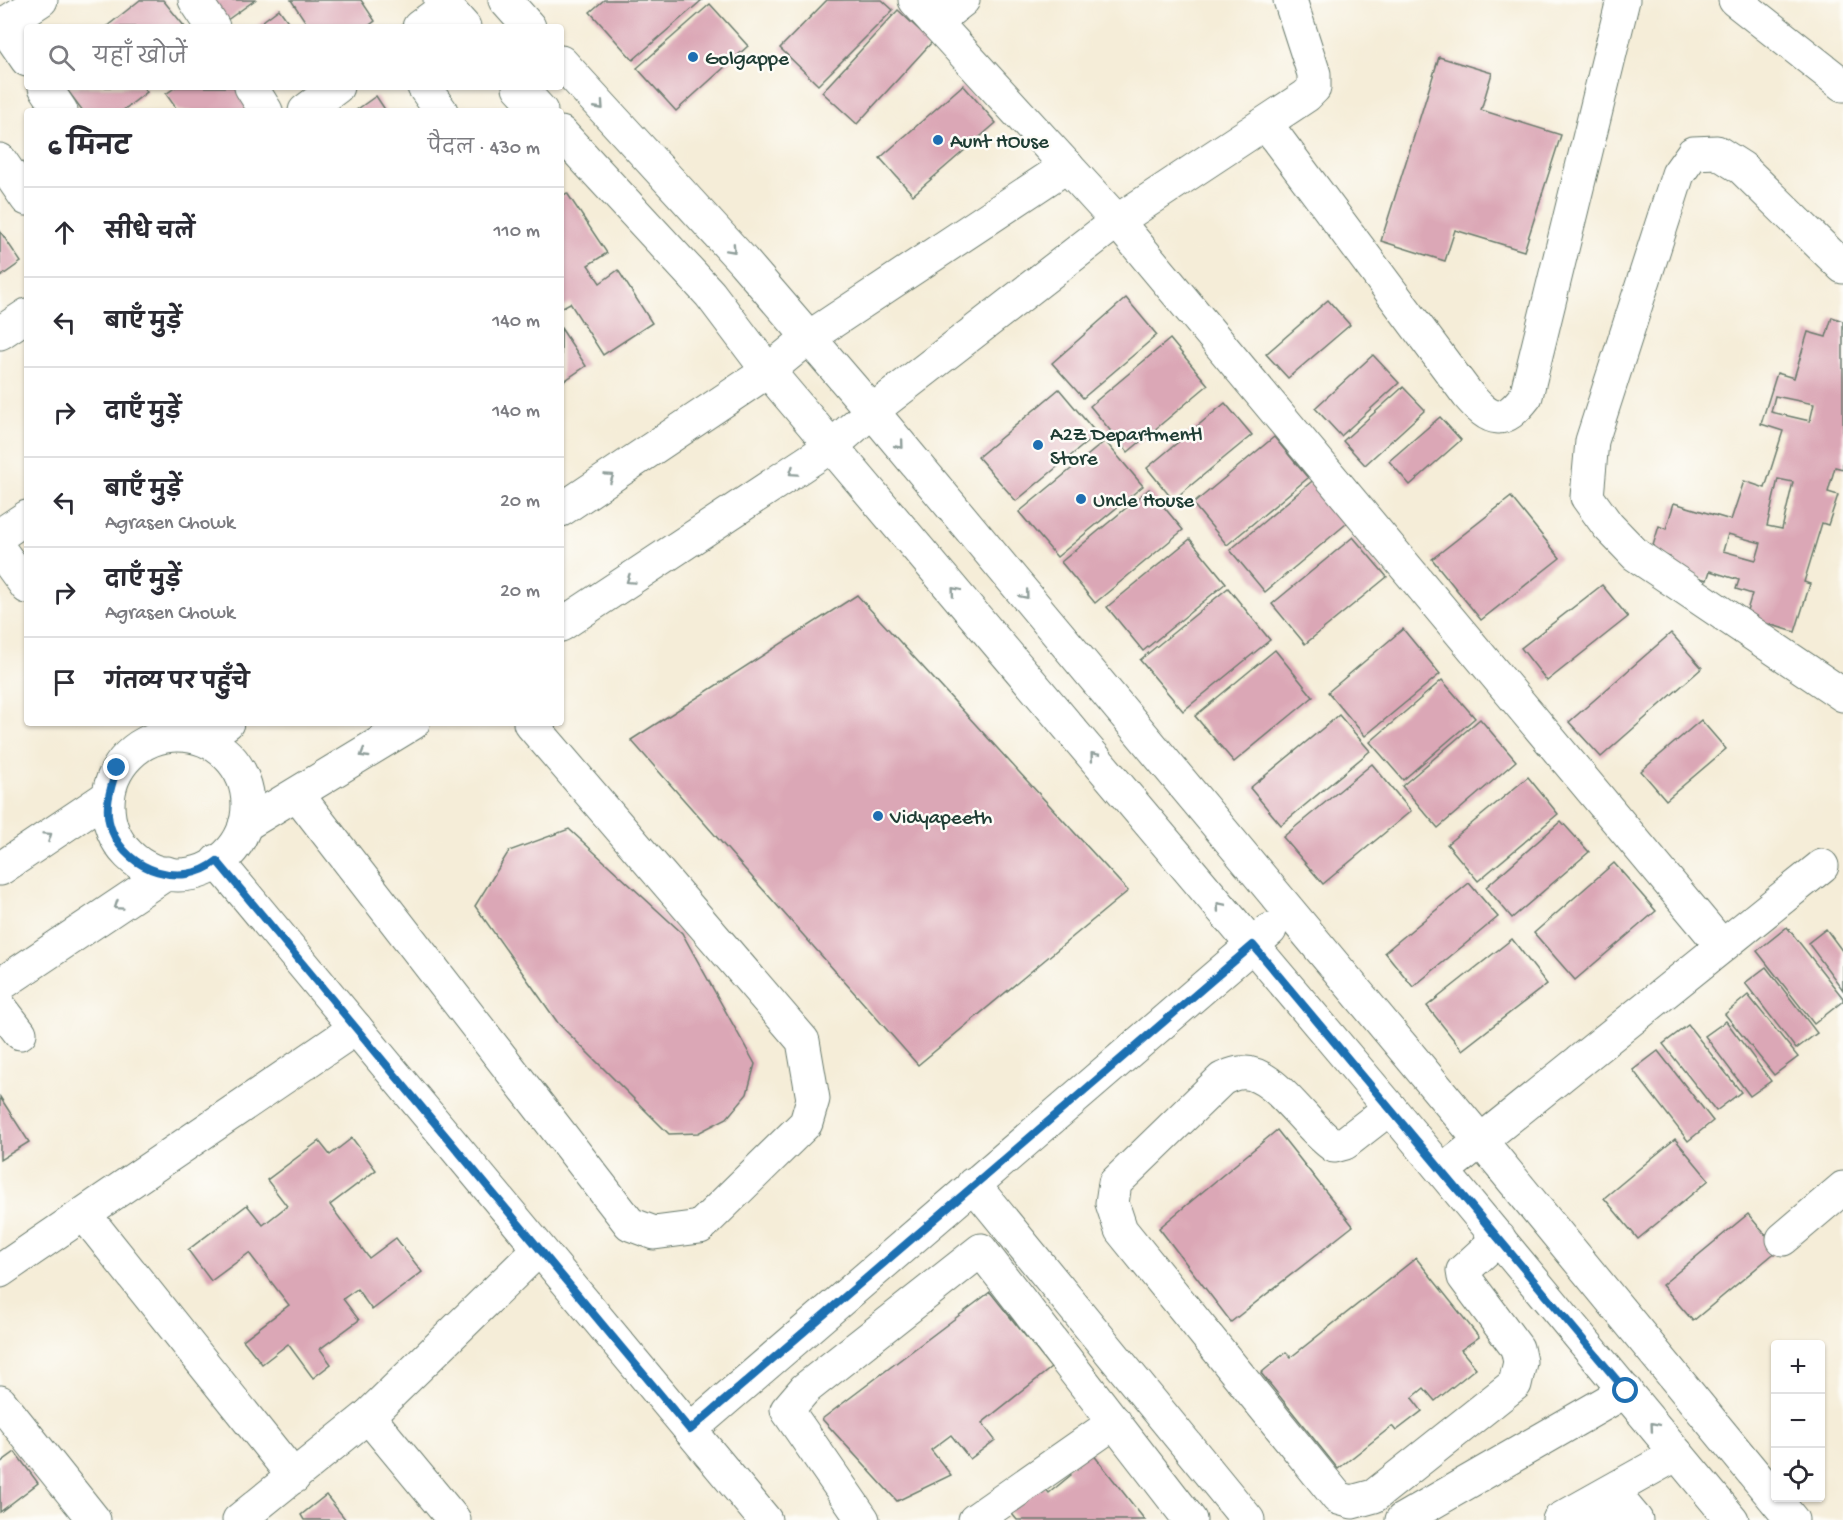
<!DOCTYPE html>
<html lang="hi">
<head>
<meta charset="utf-8">
<style>
	body { margin:0; font-family:"Gochi Hand","Playpen Sans Deva",sans-serif; background:#f2f2f3; color:#2b2b33 }
	.controls { position:absolute; right:18px; bottom:18px; display:grid; overflow:hidden; border-radius:6px; box-shadow:0 2px 4px #0004 }
	.controls button { width:54px; height:54px; display:grid; place-items:center; padding:0; border:0; border-bottom:2px solid #e1e1e2; background:#fff; color:#2b2b33; font:30px sans-serif }
	.stop { position:absolute; width:18px; height:18px; margin:-14px; border:4px solid #1f6fb2; border-radius:50%; background:#fff }
	.stop.end { background:#1f6fb2; border-color:#fff; box-shadow:0 2px 6px #0008 }
	.list { margin:0; padding:0; list-style:none }
	h2 { display:flex; justify-content:space-between; align-items:center; height:78px; margin:0; padding:0 24px; font-size:26px }
	h2 small { font-size:20px; font-weight:400; color:#7c7c81 }
	.list li { display:grid; grid-template-columns:39px 1fr auto; gap:18px; align-items:center; box-sizing:border-box; height:90px; padding:0 24px; border-top:2px solid #e1e1e2 }
	.list b { display:block; font-size:22px; white-space:nowrap }
	.list p { margin:0; font-size:20px; white-space:nowrap; color:#7c7c81 }
	.list em { font-size:20px; font-style:normal; color:#7c7c81 }
	.icon { flex:none; width:33px; height:33px; fill:none; stroke:currentColor; stroke-width:2; stroke-linecap:round; stroke-linejoin:round }
	.map { position:relative; flex:none; width:1843px; height:1520px; overflow:hidden }
	.search { position:absolute; background:#fff; box-shadow:0 2px 4px #0004; left:24px; top:24px; width:540px; height:66px; display:flex; align-items:center; gap:15px; box-sizing:border-box; padding:0 21px; border-radius:6px; color:#7c7c81; font-size:22px }
	.panel { position:absolute; background:#fff; box-shadow:0 2px 4px #0004; left:24px; top:108px; width:540px; height:618px; border-radius:6px }
	.map>svg:first-child { display:block }
	.building { fill:#dba7b6; fill-rule:evenodd }
	.lines { fill:none; stroke-linecap:round; stroke-linejoin:round }
	.minor-casing { stroke:#6a7b6d; stroke-width:35 }
	.minor { stroke:#fff; stroke-width:33 }
	.oneway { stroke:#8f9e9a }
	.route { stroke:#1f6fb2; stroke-width:8 }
	.poi-dot { fill:#1f6fb2; stroke:#fdfcf7; stroke-width:2 }
	.labels { text-anchor:middle; stroke-width:5; stroke-linejoin:round; paint-order:stroke }
	.poi-label { font-size:21px; fill:#1f3d34; stroke:#fdfcf7; text-anchor:start }
</style>
</head>
<body>
<div class="map">
<svg width="1843" height="1520" viewBox="0 0 1843 1520">
	<rect width="100%" height="100%" fill="#fdfcf7"/>
	<filter id="ink" filterUnits="userSpaceOnUse"><feTurbulence type="fractalNoise" baseFrequency=".0167" numOctaves="2"/><feDisplacementMap in="SourceGraphic" scale="12" xChannelSelector="R" yChannelSelector="G"/><feConvolveMatrix kernelMatrix="1 2 1 2 8 2 1 2 1" color-interpolation-filters="sRGB"/></filter>
	<filter id="wash" filterUnits="userSpaceOnUse"><feTurbulence type="fractalNoise" baseFrequency=".008" numOctaves="4" result="noise"/><feDisplacementMap in="SourceGraphic" scale="24" xChannelSelector="R" yChannelSelector="G"/><feGaussianBlur stdDeviation="1.35" result="paint"/><feColorMatrix in="noise" values="0 0 0 0 0 0 0 0 0 0 0 0 0 0 0 0 0 1.4 0 .05"/><feComposite in="paint" operator="in"/></filter>
	<g filter="url(#wash)">
		<rect width="100%" height="100%" fill="#f5edd8"/>
		<g id="blocks">
			<g class="building">
				<path d="M 140,0 L 163,0 L 185,27 L 106,27 Z"/>
				<path d="M 206,0 L 255,0 L 223,23 Z"/>
				<path d="M 291,0 L 361,0 L 375,21 L 367,27 L 309,27 Z"/>
				<path d="M 604,0 L 702,0 L 633,60 L 590,12 Z"/>
				<path d="M 827,0 L 882,0 L 893,10 L 818,85 L 780,48 Z"/>
				<path d="M 710,4 L 748,46 L 676,111 L 637,68 Z"/>
				<path d="M 279,9 L 292,27 L 255,27 Z"/>
				<path d="M 898,10 L 932,42 L 857,124 L 822,92 Z"/>
				<path d="M 1439,57 L 1492,73 L 1481,110 L 1561,135 L 1524,251 L 1455,230 L 1445,261 L 1381,241 Z"/>
				<path d="M 963,85 L 996,123 L 913,195 L 880,158 Z"/>
				<path d="M 65,87 L 143,87 L 147,92 L 122,111 L 83,111 Z"/>
				<path d="M 176,87 L 237,87 L 254,111 L 178,111 L 166,94 Z"/>
				<path d="M 376,96 L 386,111 L 355,111 Z"/>
				<path d="M 567,193 L 607,253 L 588,265 L 600,283 L 618,270 L 652,323 L 603,355 L 570,303 L 561,308 L 561,197 Z"/>
				<path d="M 0,231 L 21,262 L 0,277 Z"/>
				<path d="M 1126,298 L 1157,335 L 1083,398 L 1052,363 Z"/>
				<path d="M 1328,300 L 1350,325 L 1288,378 L 1266,354 Z"/>
				<path d="M 1832,317 L 1843,321 L 1843,469 L 1835,467 L 1828,492 L 1838,495 L 1828,525 L 1822,523 L 1804,582 L 1810,584 L 1795,632 L 1745,617 L 1752,594 L 1736,589 L 1739,580 L 1710,571 L 1707,580 L 1666,568 L 1670,557 L 1651,552 L 1659,526 L 1666,529 L 1674,503 L 1731,520 L 1744,481 L 1765,488 L 1783,431 L 1761,424 L 1777,373 L 1794,378 L 1808,332 L 1826,337 ZM 1775,396 L 1814,404 L 1810,421 L 1771,412 ZM 1778,479 L 1793,482 L 1782,529 L 1767,526 ZM 1728,534 L 1761,543 L 1756,560 L 1723,551 Z"/>
				<path d="M 561,328 L 586,366 L 561,383 Z"/>
				<path d="M 1170,339 L 1208,385 L 1128,452 L 1090,406 Z"/>
				<path d="M 1373,355 L 1399,383 L 1341,436 L 1315,408 Z"/>
				<path d="M 1403,387 L 1425,410 L 1365,465 L 1343,441 Z"/>
				<path d="M 1059,389 L 1097,434 L 1016,501 L 978,457 Z"/>
				<path d="M 1225,403 L 1252,435 L 1173,500 L 1147,468 Z"/>
				<path d="M 1440,417 L 1461,440 L 1410,485 L 1389,461 Z"/>
				<path d="M 1274,437 L 1308,478 L 1227,545 L 1193,504 Z"/>
				<path d="M 1105,441 L 1143,486 L 1057,557 L 1019,512 Z"/>
				<path d="M 1317,477 L 1352,519 L 1265,592 L 1230,550 Z"/>
				<path d="M 1149,489 L 1183,530 L 1095,603 L 1061,562 Z"/>
				<path d="M 1511,497 L 1560,558 L 1481,620 L 1432,559 Z"/>
				<path d="M 1353,537 L 1387,577 L 1305,644 L 1272,604 Z"/>
				<path d="M 1190,539 L 1226,583 L 1143,651 L 1107,607 Z"/>
				<path d="M 1602,585 L 1628,617 L 1547,681 L 1521,648 Z"/>
				<path d="M 1228,588 L 1270,640 L 1183,711 L 1140,660 Z"/>
				<path d="M 857,595 L 1128,891 L 918,1065 L 631,740 Z"/>
				<path d="M 1403,629 L 1440,674 L 1365,736 L 1328,692 Z"/>
				<path d="M 1671,633 L 1702,668 L 1601,757 L 1569,722 Z"/>
				<path d="M 1275,650 L 1313,697 L 1234,762 L 1195,716 Z"/>
				<path d="M 1442,680 L 1475,718 L 1403,780 L 1370,742 Z"/>
				<path d="M 1339,715 L 1370,751 L 1281,825 L 1250,788 Z"/>
				<path d="M 1480,719 L 1516,761 L 1438,828 L 1402,786 Z"/>
				<path d="M 1701,720 L 1726,749 L 1666,800 L 1641,771 Z"/>
				<path d="M 1372,764 L 1411,811 L 1323,884 L 1283,837 Z"/>
				<path d="M 1528,777 L 1558,814 L 1478,881 L 1447,844 Z"/>
				<path d="M 1561,821 L 1589,852 L 1512,918 L 1486,887 Z"/>
				<path d="M 569,829 L 682,933 L 755,1064 L 747,1094 L 727,1118 L 698,1133 L 669,1134 L 558,1023 L 475,906 L 509,851 Z"/>
				<path d="M 1614,863 L 1656,911 L 1575,980 L 1534,933 Z"/>
				<path d="M 1469,883 L 1498,917 L 1413,987 L 1385,952 Z"/>
				<path d="M 1787,927 L 1843,998 L 1843,1001 L 1814,1024 L 1757,951 Z"/>
				<path d="M 1826,929 L 1843,952 L 1843,990 L 1808,943 Z"/>
				<path d="M 1512,939 L 1547,984 L 1462,1050 L 1427,1006 Z"/>
				<path d="M 1766,967 L 1817,1033 L 1796,1049 L 1745,983 Z"/>
				<path d="M 1748,995 L 1798,1057 L 1774,1075 L 1725,1014 Z"/>
				<path d="M 1726,1021 L 1771,1081 L 1750,1096 L 1705,1036 Z"/>
				<path d="M 1688,1025 L 1741,1092 L 1716,1111 L 1663,1044 Z"/>
				<path d="M 1658,1051 L 1713,1121 L 1688,1141 L 1633,1070 Z"/>
				<path d="M 0,1097 L 29,1142 L 0,1160 Z"/>
				<path d="M 1277,1130 L 1353,1226 L 1231,1322 L 1159,1228 Z"/>
				<path d="M 352,1138 L 376,1170 L 330,1205 L 369,1258 L 396,1238 L 422,1272 L 372,1310 L 357,1289 L 343,1299 L 359,1320 L 320,1349 L 331,1364 L 313,1378 L 288,1344 L 262,1364 L 243,1340 L 289,1305 L 249,1253 L 211,1281 L 188,1250 L 247,1205 L 263,1225 L 287,1206 L 267,1180 L 319,1141 L 330,1155 Z"/>
				<path d="M 1675,1139 L 1709,1180 L 1638,1239 L 1604,1198 Z"/>
				<path d="M 1748,1214 L 1778,1250 L 1693,1321 L 1662,1285 Z"/>
				<path d="M 1416,1258 L 1479,1337 L 1461,1350 L 1476,1368 L 1435,1401 L 1424,1388 L 1412,1398 L 1422,1411 L 1396,1431 L 1392,1426 L 1338,1469 L 1261,1373 L 1286,1352 L 1291,1357 Z"/>
				<path d="M 990,1292 L 1051,1368 L 982,1423 L 995,1440 L 970,1459 L 951,1435 L 931,1450 L 951,1475 L 897,1501 L 822,1419 Z"/>
				<path d="M 1089,1449 L 1145,1520 L 1017,1520 L 1004,1504 L 1037,1478 L 1049,1493 L 1071,1475 L 1065,1469 Z"/>
				<path d="M 15,1452 L 38,1483 L 0,1512 L 0,1463 Z"/>
				<path d="M 326,1495 L 346,1520 L 304,1520 L 301,1515 Z"/>
			</g>
		</g>
	</g>
	<g filter="url(#ink)">
		<use href="#blocks" fill-opacity="0" stroke="#6a7b6d" stroke-width="1.5"/>
		<g class="lines">
			<g class="minor-casing">
				<g id="minor">
					<path d="M 195,0 L 213,27"/>
					<path d="M 440,0 L 464,27"/>
					<path d="M 505,0 L 529,27"/>
					<path d="M 915,0 L 1117,221 L 1722,946"/>
					<path d="M 1735,0 L 1843,85"/>
					<path d="M 935,22 L 963,0"/>
					<path d="M 3,25 L 27,60"/>
					<path d="M 0,27 L 41,0"/>
					<path d="M 419,27 L 446,7"/>
					<path d="M 561,62 L 743,261 L 872,411 L 1480,1140 L 1792,1520"/>
					<path d="M 45,87 L 61,111"/>
					<path d="M 251,87 L 266,111"/>
					<path d="M 424,87 L 441,111"/>
					<path d="M 519,87 L 541,111"/>
					<path d="M 305,111 L 337,87"/>
					<path d="M 1266,124 L 1468,395 C 1491,422 1503,426 1526,396 L 1623,0"/>
					<path d="M 561,133 L 710,294 L 768,371 L 1390,1108 L 1732,1520"/>
					<path d="M 0,160 L 27,199"/>
					<path d="M 1843,267 L 1742,168 L 1717,152 L 1693,153 L 1678,174 L 1592,441 L 1587,497 L 1608,526 L 1636,555 L 1843,695"/>
					<path d="M 0,333 L 27,315"/>
					<path d="M 561,510 L 768,371 L 808,338 L 1067,166"/>
					<path d="M 0,535 L 27,517"/>
					<path d="M 0,550 L 27,587"/>
					<path d="M 561,625 L 833,445 L 872,411 L 1117,221 L 1306,96 L 1314,88 L 1314,74 L 1290,0"/>
					<circle cx="178" cy="805" r="70"/>
					<path d="M 201,738 L 227,723"/>
					<path d="M 297,794 L 630,1224 L 654,1233 L 700,1227 L 806,1123 L 813,1099 L 803,1041 L 530,723"/>
					<path d="M 245,825 L 413,723"/>
					<path d="M 217,861 L 765,1520"/>
					<path d="M 0,869 L 107,797"/>
					<path d="M 0,985 L 167,873"/>
					<path d="M 0,1007 L 20,1033"/>
					<path d="M 1390,1108 L 1345,1143 L 1334,1146 C 1306,1128 1274,1069 1240,1073 C 1234,1073 1227,1077 1222,1079 L 1115,1183 L 1112,1203 L 1121,1230 L 1338,1498 L 1352,1502 L 1374,1496 L 1515,1384 L 1520,1362 L 1517,1348 L 1464,1277 L 1463,1271 L 1499,1238"/>
					<path d="M 1443,1171 L 1822,866"/>
					<path d="M 973,1184 L 1248,1520"/>
					<path d="M 84,1214 L 294,1477"/>
					<path d="M 1783,1239 L 1843,1188"/>
					<path d="M 0,1271 L 356,1028"/>
					<path d="M 0,1402 L 94,1520"/>
					<path d="M 368,1416 L 454,1520"/>
					<path d="M 690,1430 L 1270,930"/>
					<path d="M 239,1520 L 368,1416 L 539,1249"/>
					<path d="M 863,1520 L 787,1410 L 805,1389 L 981,1250 L 1190,1520"/>
					<path d="M 975,1520 L 1115,1422"/>
					<path d="M 1402,1520 L 1626,1391"/>
					<path d="M 1559,1520 L 1677,1454"/>
					<path d="M 1605,1520 L 1626,1508 L 1636,1520"/>
				</g>
			</g>
			<use href="#minor" class="minor"/>
		</g>
		<defs><path id="oneway-chevron" d="M-2-3.5L2.5 0L-2 3.5" fill="none" stroke-width="1.6" stroke-linecap="round" stroke-linejoin="round" transform="scale(1.5)"/></defs>
		<g class="oneway">
			<use href="#oneway-chevron" transform="translate(600 106) rotate(48)"/>
			<use href="#oneway-chevron" transform="translate(732 249) rotate(47)"/>
			<use href="#oneway-chevron" transform="translate(900 445) rotate(50)"/>
			<use href="#oneway-chevron" transform="translate(793 472) rotate(146)"/>
			<use href="#oneway-chevron" transform="translate(610 477) rotate(-34)"/>
			<use href="#oneway-chevron" transform="translate(630 580) rotate(146)"/>
			<use href="#oneway-chevron" transform="translate(955 591) rotate(-130)"/>
			<use href="#oneway-chevron" transform="translate(1025 595) rotate(50)"/>
			<use href="#oneway-chevron" transform="translate(364 754) rotate(149)"/>
			<use href="#oneway-chevron" transform="translate(1094 756) rotate(-130)"/>
			<use href="#oneway-chevron" transform="translate(48 836) rotate(-34)"/>
			<use href="#oneway-chevron" transform="translate(118 906) rotate(146)"/>
			<use href="#oneway-chevron" transform="translate(1220 906) rotate(-130)"/>
			<use href="#oneway-chevron" transform="translate(1654 1426) rotate(-130)"/>
		</g>
	</g>
	<g class="lines" filter="url(#ink)">
		<path class="route" d="M 117,768 C 110,789 103,810 112,831 C 128,871 182,889 217,861 L 690,1430 L 1253,945 L 1626,1391"/>
	</g>
	<g class="poi-dot">
		<circle cx="693" cy="57" r="6"/>
		<circle cx="938" cy="140" r="6"/>
		<circle cx="1038" cy="445" r="6"/>
		<circle cx="1081" cy="499" r="6"/>
		<circle cx="878" cy="816" r="6"/>
	</g>
	<g class="labels">
		<g class="poi-label">
			<text x="705" y="64">Golgappe</text>
			<text x="950" y="147">Aunt HOuse</text>
			<text x="1050" y="440">A2Z Departmentl<tspan x="1050" dy="24">Store</tspan></text>
			<text x="1093" y="506">Uncle House</text>
			<text x="890" y="823">Vidyapeeth</text>
		</g>
	</g>
</svg>
<div class="controls">
<button>+</button>
<button>−</button>
<button><svg class="icon" aria-label="locate" viewBox="0 0 24 24"><circle cx="12" cy="12" r="6"/><path d="M12 2v4M12 18v4M2 12h4M18 12h4"/></svg></button>
</div>
<div class="stop" style="left:1626px;top:1391px"></div>
<div class="stop end" style="left:117px;top:768px"></div>
<div class="search"><svg class="icon" aria-label="search" viewBox="0 0 24 24"><circle cx="10" cy="10" r="6"/><path d="M15 15l6 6"/></svg>यहाँ खोजें</div>
<section class="panel">
<h2>6 मिनट<small>पैदल · 430 m</small></h2>
<ul class="list">
<li><svg class="icon" aria-label="ahead" viewBox="0 0 24 24"><path d="M12 20V5M6 11l6-6 6 6"/></svg><div><b>सीधे चलें</b></div><em>110 m</em></li>
<li><svg class="icon" aria-label="left" viewBox="0 0 24 24"><path d="M17 20v-9H6M10 6l-5 5 5 5"/></svg><div><b>बाएँ मुड़ें</b></div><em>140 m</em></li>
<li><svg class="icon" aria-label="right" viewBox="0 0 24 24"><path d="M7 20v-9h11M14 6l5 5-5 5"/></svg><div><b>दाएँ मुड़ें</b></div><em>140 m</em></li>
<li><svg class="icon" aria-label="left" viewBox="0 0 24 24"><path d="M17 20v-9H6M10 6l-5 5 5 5"/></svg><div><b>बाएँ मुड़ें</b><p>Agrasen Chowk</p></div><em>20 m</em></li>
<li><svg class="icon" aria-label="right" viewBox="0 0 24 24"><path d="M7 20v-9h11M14 6l5 5-5 5"/></svg><div><b>दाएँ मुड़ें</b><p>Agrasen Chowk</p></div><em>20 m</em></li>
<li><svg class="icon" aria-label="arrive" viewBox="0 0 24 24"><path d="M6 21V4h12l-3 4 3 4H6"/></svg><div><b>गंतव्य पर पहुँचे</b></div></li>
</ul>
</section>
</div>
</body>
</html>
